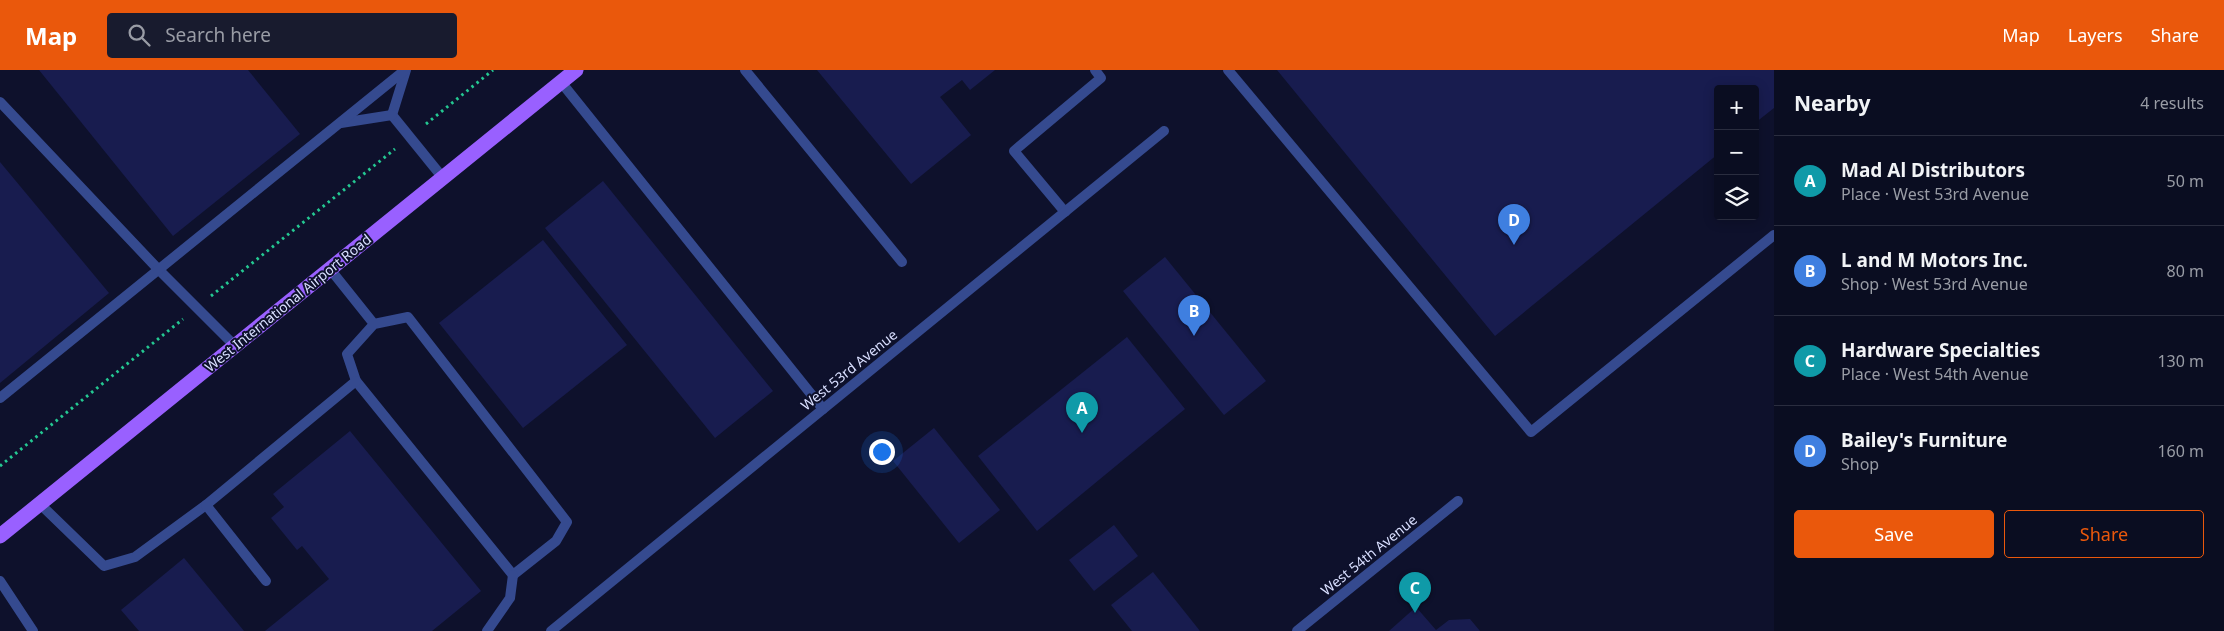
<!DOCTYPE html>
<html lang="en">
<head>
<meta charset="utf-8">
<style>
	body { margin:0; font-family:"Noto Sans",sans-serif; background:#181b2e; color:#f1f3f6 }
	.controls { position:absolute; right:15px; top:15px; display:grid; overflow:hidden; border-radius:5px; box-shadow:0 2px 12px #0003 }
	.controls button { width:45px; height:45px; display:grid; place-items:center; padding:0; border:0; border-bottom:1px solid #2a2d3f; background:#0a0d21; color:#f1f3f6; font:25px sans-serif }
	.you { position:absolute; left:881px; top:381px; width:18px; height:18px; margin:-12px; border:4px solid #fff; border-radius:50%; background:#1a73e8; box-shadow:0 0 0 8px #1a73e833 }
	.badge { display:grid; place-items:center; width:32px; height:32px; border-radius:50%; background:#ea580c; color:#fff; font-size:16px; font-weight:700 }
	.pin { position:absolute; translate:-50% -41px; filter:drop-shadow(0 1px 2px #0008) }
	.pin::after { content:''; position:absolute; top:26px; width:18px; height:15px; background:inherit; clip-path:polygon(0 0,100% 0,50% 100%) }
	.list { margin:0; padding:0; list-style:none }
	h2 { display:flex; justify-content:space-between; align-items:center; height:65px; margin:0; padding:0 20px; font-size:21px }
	h2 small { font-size:16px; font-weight:400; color:#999ca5 }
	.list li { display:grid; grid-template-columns:32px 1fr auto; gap:15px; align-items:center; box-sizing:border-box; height:90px; padding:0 20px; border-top:1px solid #2a2d3f }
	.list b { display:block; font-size:19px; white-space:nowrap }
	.list p { margin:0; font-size:16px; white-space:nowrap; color:#999ca5 }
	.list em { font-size:16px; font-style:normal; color:#999ca5 }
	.actions { display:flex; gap:10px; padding:15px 20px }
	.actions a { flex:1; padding:11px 0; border:1px solid #ea580c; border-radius:5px; text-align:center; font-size:18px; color:#ea580c }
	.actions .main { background:#ea580c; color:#fff }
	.icon { flex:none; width:28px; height:28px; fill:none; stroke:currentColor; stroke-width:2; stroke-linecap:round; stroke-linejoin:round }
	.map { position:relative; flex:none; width:1774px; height:561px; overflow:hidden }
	header { display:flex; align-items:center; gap:30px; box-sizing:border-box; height:70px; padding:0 25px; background:#ea580c; color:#fff }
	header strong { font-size:24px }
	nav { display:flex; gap:28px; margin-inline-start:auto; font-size:18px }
	.search { width:350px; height:45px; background:#181b2e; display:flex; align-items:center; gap:12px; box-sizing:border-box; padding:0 18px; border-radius:5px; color:#999ca5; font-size:19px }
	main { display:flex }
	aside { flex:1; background:#0a0d21 }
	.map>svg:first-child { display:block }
	.building { fill:#181c4f }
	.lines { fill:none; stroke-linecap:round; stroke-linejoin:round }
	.path { stroke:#24c892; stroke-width:3; stroke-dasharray:2.5 4; stroke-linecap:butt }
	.lane { stroke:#354a8f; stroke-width:10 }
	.street { stroke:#354a8f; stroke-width:10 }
	.primary { stroke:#9960ff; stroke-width:15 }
	.labels { text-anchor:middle; stroke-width:4; stroke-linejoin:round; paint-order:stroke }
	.street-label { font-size:14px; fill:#d9dfff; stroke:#0e112c }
</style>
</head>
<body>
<header>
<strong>Map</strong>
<div class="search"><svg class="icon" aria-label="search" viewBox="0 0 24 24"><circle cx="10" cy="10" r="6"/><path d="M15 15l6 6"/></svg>Search here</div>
<nav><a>Map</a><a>Layers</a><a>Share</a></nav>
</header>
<main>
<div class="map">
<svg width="1774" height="561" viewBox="0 0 1774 561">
	<rect width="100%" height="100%" fill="#0e112c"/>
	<g class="building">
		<path d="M 39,0 L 248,0 L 300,64 L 173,166 Z"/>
		<path d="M 817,0 L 995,0 L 970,20 L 962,10 L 940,27 L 971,65 L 911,114 Z"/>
		<path d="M 1277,0 L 1774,0 L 1774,38 L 1755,53 L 1755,19 L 1718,19 L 1718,84 L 1495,266 Z"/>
		<path d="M 0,92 L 109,223 L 0,313 Z"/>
		<path d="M 603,111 L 773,321 L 715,368 L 545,158 Z"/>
		<path d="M 543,170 L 627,275 L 523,358 L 439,253 Z"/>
		<path d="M 1165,187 L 1266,311 L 1224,345 L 1123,221 Z"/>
		<path d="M 1127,267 L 1185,339 L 1037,461 L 978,386 Z"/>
		<path d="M 934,358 L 1000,440 L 959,473 L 893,391 Z"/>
		<path d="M 350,361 L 481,521 L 432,561 L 265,561 L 329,509 L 302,476 L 297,480 L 271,448 L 284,437 L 273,424 Z"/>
		<path d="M 1114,455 L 1138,486 L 1094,521 L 1069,490 Z"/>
		<path d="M 184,488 L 244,561 L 139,561 L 121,540 Z"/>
		<path d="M 1153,502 L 1200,561 L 1132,561 L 1111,535 Z"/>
		<path d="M 1416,537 L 1436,560 L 1449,550 L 1470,549 L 1480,561 L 1389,561 Z"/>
	</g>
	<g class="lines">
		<g class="path">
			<path d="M 426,54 L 493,0"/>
			<path d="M 211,226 L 395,79"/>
			<path d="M 0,396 L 183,249"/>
		</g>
		<g class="lane">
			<path d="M 745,0 L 902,192"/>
			<path d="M 1228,0 L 1531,362 L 1774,165"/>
			<path d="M 561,12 L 823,339"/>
			<path d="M 0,32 L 158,199 L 235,276"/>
			<path d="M 392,45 L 443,108"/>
			<path d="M 392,45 L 406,0"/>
			<path d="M 341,53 L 392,45"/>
			<path d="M 1065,142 L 1014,81 L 1101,8 L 1095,0"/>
			<path d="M 330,199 L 374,254 L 347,284 L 356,311 L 513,505 L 556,471 L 567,452 L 408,247 L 374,254"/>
			<path d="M 0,328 L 405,0"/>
			<path d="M 40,434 L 104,496 L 135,487 L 206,435"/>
			<path d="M 0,511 L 33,561"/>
			<path d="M 266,511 L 206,435 L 356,311"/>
			<path d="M 487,561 L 510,528 L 513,505"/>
		</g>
		<g class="street">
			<path d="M 551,561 L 1164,61"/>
			<path d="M 1297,561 L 1458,431"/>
		</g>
		<path class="primary" d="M 0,466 L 576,0"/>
	</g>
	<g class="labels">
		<g class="street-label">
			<text transform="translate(288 233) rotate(-39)" y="5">West International Airport Road</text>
			<text transform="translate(849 300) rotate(-39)" y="5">West 53rd Avenue</text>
			<text transform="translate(1369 485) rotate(-39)" y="5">West 54th Avenue</text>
		</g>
	</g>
</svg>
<div class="controls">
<button>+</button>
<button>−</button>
<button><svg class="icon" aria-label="layers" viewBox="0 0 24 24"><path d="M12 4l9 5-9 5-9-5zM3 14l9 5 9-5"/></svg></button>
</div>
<div class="you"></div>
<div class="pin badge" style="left:1082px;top:363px;background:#0f9aa8">A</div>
<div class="pin badge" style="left:1194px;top:266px;background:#3f7fe0">B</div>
<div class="pin badge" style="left:1415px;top:543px;background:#0f9aa8">C</div>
<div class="pin badge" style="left:1514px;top:175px;background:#3f7fe0">D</div>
</div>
<aside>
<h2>Nearby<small>4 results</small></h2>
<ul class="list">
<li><span class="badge" style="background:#0f9aa8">A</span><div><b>Mad Al Distributors</b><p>Place · West 53rd Avenue</p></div><em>50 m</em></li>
<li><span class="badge" style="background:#3f7fe0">B</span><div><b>L and M Motors Inc.</b><p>Shop · West 53rd Avenue</p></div><em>80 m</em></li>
<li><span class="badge" style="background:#0f9aa8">C</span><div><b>Hardware Specialties</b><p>Place · West 54th Avenue</p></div><em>130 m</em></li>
<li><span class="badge" style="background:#3f7fe0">D</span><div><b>Bailey's Furniture</b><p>Shop</p></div><em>160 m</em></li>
</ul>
<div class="actions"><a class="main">Save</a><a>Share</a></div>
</aside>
</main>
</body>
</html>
